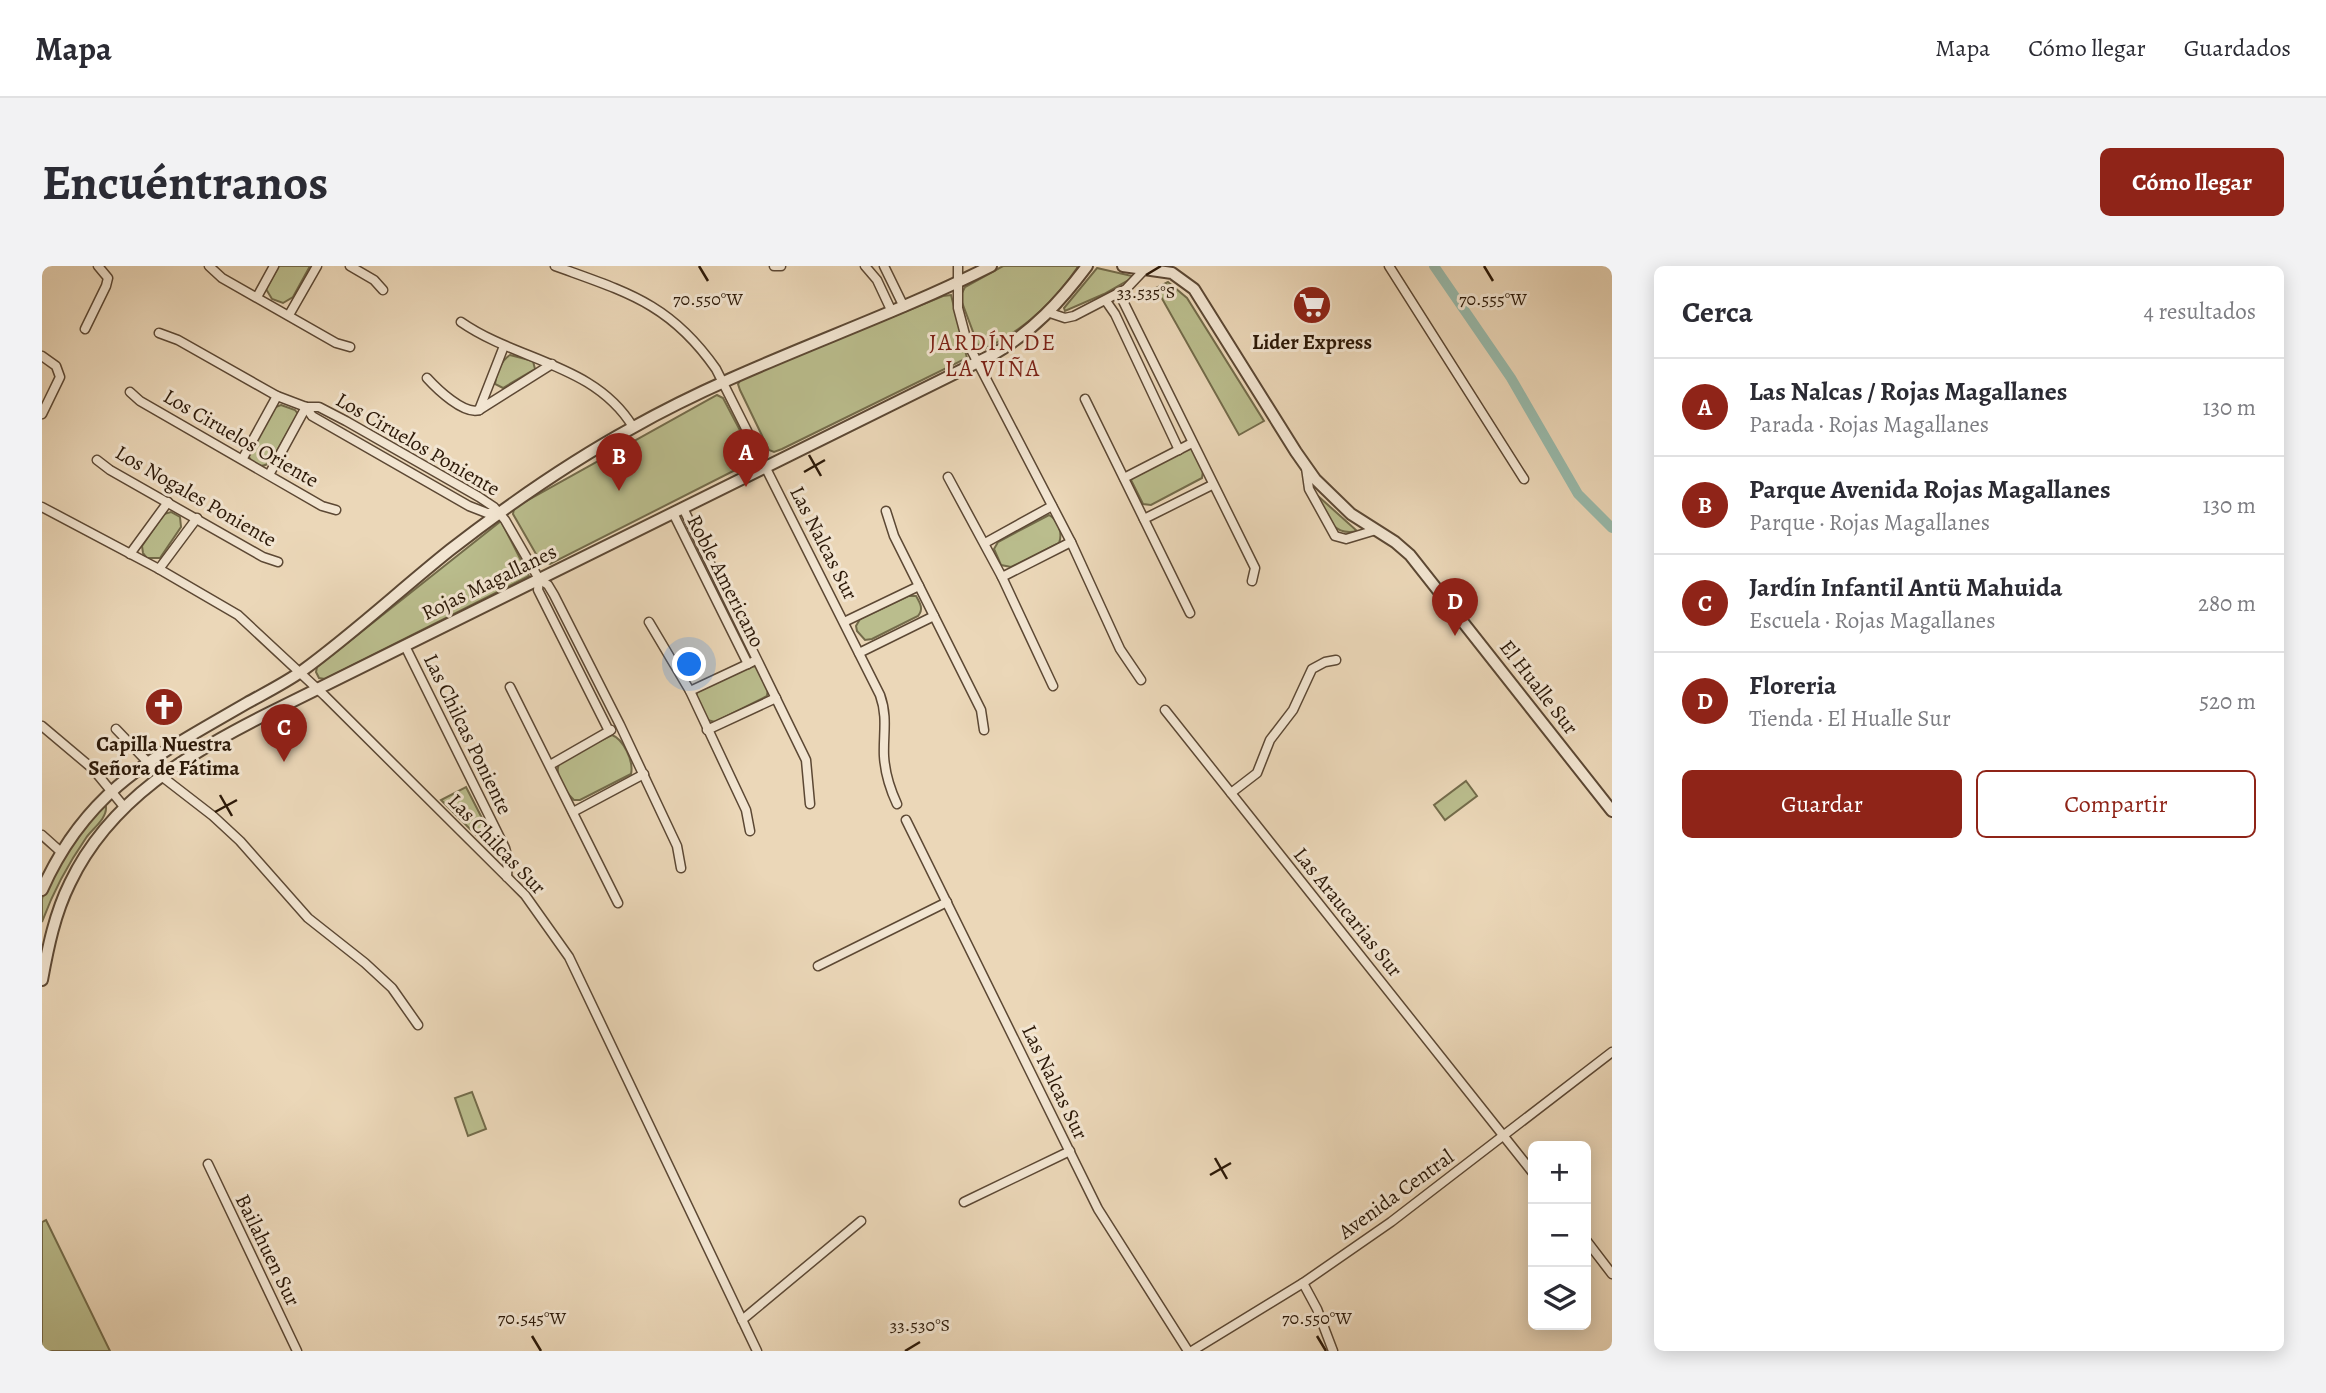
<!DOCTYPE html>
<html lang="es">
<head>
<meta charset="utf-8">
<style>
	body { margin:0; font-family:Alegreya,serif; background:#f2f2f3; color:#2b2b33 }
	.controls { position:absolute; right:21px; bottom:21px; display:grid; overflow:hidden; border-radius:10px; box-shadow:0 4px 18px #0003 }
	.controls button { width:63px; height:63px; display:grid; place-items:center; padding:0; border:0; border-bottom:2px solid #e1e1e2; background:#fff; color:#2b2b33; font:35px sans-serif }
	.you { position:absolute; left:648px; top:399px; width:24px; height:24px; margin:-18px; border:5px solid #fff; border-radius:50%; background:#1a73e8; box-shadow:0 0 0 10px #1a73e833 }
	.badge { display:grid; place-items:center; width:46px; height:46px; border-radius:50%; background:#8f2418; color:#fff; font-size:23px; font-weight:700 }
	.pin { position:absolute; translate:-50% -58px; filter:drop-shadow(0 2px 4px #0008) }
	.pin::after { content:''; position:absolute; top:37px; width:24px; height:21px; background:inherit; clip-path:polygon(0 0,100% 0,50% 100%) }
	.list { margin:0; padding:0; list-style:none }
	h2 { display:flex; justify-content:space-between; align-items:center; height:91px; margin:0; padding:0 28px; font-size:30px }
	h2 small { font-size:23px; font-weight:400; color:#7c7c81 }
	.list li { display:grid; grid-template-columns:46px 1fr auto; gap:21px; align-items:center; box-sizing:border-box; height:98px; padding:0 28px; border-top:2px solid #e1e1e2 }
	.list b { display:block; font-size:26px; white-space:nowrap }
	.list p { margin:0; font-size:23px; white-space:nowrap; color:#7c7c81 }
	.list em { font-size:23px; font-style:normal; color:#7c7c81 }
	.actions { display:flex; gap:14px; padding:21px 28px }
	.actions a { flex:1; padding:16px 0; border:2px solid #8f2418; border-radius:10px; text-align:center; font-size:24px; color:#8f2418 }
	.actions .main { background:#8f2418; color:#fff }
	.icon { flex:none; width:38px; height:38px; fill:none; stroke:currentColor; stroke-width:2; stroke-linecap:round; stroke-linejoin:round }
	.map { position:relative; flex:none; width:1570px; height:1085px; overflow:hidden; border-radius:10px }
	header { display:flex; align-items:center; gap:42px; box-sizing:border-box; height:98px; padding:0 35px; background:#fff; border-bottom:2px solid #e1e1e2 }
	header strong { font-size:33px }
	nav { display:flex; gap:38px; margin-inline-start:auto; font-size:24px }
	.intro { display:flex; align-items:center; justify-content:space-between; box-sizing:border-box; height:168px; padding:0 42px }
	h1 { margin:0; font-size:49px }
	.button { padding:18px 32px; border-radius:10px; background:#8f2418; color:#fff; font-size:24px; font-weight:700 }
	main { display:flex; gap:42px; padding:0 42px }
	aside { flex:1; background:#fff; border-radius:10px; box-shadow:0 4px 18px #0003 }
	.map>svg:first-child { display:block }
	.green { fill:#babd8d; stroke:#736b4a; stroke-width:2 }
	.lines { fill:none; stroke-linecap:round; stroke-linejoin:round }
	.canal { stroke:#99baab; stroke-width:10 }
	.minor-casing { stroke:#5c4834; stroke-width:11 }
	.tertiary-casing { stroke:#5c4834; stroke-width:14 }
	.minor { stroke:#f2e5d1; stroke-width:8 }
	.tertiary { stroke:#f2e5d1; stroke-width:10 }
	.ticks { fill:none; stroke:#2c1908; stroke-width:2.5 }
	.labels { text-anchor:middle; stroke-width:6; stroke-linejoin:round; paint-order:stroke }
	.poi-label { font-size:21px; font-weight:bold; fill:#2c1908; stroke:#f2e5d1 }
	.street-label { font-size:21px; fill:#2c1908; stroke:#f2e5d1 }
	.neighbourhood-label { font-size:23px; letter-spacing:2px; fill:#7a1f14; stroke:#f2e5d1 }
	.ticks-label { font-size:18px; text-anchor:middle; fill:#2c1908; stroke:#f2e5d1; stroke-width:6; stroke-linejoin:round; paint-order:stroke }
</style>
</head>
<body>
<header>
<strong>Mapa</strong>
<nav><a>Mapa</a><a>Cómo llegar</a><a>Guardados</a></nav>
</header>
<div class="intro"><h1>Encuéntranos</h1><a class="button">Cómo llegar</a></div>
<main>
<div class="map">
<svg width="1570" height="1085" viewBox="0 0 1570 1085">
	<rect width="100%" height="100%" fill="#ebd7b8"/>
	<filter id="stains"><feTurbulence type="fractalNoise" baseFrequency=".00286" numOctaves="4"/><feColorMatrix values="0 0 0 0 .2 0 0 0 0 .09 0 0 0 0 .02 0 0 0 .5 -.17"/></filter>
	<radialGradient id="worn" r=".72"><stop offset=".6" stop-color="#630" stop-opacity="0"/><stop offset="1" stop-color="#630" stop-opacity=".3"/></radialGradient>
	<g class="green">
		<path d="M 237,0 L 268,0 L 251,31 L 241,37 L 230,33 L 224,23 Z"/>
		<path d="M 961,0 L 1035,0 L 1035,2 C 1011,37 981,65 942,83 L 936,79 L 918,31 L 923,21 Z"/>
		<path d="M 1055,2 L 1090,10 L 1090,12 L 1062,28 L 1023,45 L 1022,42 Z"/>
		<path d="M 1126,16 L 1145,32 L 1222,155 L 1197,169 L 1114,22 Z"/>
		<path d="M 909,29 L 925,92 L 740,183 L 732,186 L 727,184 L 698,124 L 696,118 L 699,113 L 901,30 Z"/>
		<path d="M 468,89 L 491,95 L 493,103 L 461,122 L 453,118 C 454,108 459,94 468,89 Z"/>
		<path d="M 675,129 L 681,132 L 712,191 L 711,195 L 508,298 L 498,295 L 471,248 L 472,242 Z"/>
		<path d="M 239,139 L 253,144 L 256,148 L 254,152 L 229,195 C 221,204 209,199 206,188 L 231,142 Z"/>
		<path d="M 1149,180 L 1161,205 L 1160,212 L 1109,239 L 1101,238 L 1088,212 Z"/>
		<path d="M 1276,230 L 1315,265 C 1291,271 1284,250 1275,232 Z"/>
		<path d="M 129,246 L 138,251 L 139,261 L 118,292 L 105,292 L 101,287 L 100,280 L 122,248 Z"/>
		<path d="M 1007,249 C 1016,254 1021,267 1017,277 L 969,301 L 959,299 L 952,283 L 956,276 Z"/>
		<path d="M 459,255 L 487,310 L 283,413 L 277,412 L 274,406 L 275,401 Z"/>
		<path d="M 866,330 L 874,330 C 878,337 882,343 876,350 L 830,373 L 823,374 L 815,365 L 814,360 L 818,353 Z"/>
		<path d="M 710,400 L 716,401 L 726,423 L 725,430 L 673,456 L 662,453 L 654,433 L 655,426 Z"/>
		<path d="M 570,469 C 581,473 592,495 589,508 L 538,534 L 532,534 C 522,525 510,505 519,494 Z"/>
		<path d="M 1424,515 L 1435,530 L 1403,554 L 1392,539 Z"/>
		<path d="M 424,521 L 459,589 L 456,591 L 399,534 Z"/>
		<path d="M 61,541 L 64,541 C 65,553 50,563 44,572 C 26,598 11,626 0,656 C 0,649 0,640 0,633 C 4,610 44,559 61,541 Z"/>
		<path d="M 430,826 L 444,863 L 426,870 L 413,832 Z"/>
		<path d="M 4,954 L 68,1085 L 0,1085 L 0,956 Z"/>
	</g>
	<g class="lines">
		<path class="canal" d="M 1392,0 L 1469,112 L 1536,228 L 1570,262"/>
		<g class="minor-casing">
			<g id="minor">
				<path d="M 167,0 L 180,12 L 294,77 L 308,81"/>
				<path d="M 308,0 L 332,14 L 341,24"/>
				<path d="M 513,0 C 584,26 628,37 674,103 L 838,429 C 846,451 841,469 842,490 C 843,507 848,523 855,538"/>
				<path d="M 732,0 L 739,0"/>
				<path d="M 823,0 L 835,14 L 850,46"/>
				<path d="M 842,0 L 862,41"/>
				<path d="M 916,0 L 916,42 L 925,76 L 1029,276 L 1078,383 L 1099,414"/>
				<path d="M 1347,0 L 1482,213"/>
				<path d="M 1077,27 L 1213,302 L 1210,315"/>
				<path d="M 215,31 L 232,0"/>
				<path d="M 1064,35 L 1073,48 L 1137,184"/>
				<path d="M 1008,47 L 1023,52 L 1032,50 L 1084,23 L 1103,3"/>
				<path d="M 247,49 L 275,0"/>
				<path d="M 419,56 C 475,95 553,98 591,161"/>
				<path d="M 43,63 L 64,20 L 66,12 L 56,0"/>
				<path d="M 117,67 L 136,74 L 235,130 L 264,141 L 277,141 L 304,155 L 437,231 L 452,241 L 463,254 L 497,313 L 506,319 L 512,329 L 578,459 L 635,580 L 639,602"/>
				<path d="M 0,90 L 14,100 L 18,111 L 0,148"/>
				<path d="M 385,112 C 395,123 422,149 437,144"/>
				<path d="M 88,126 L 98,135 L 280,240 L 294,244"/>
				<path d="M 1043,133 L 1148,347"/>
				<path d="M 264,141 L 270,150 L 427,240 L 445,247 L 457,247"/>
				<path d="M 437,144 L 510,98"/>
				<path d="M 437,144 L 462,80"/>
				<path d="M 201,192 L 235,130"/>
				<path d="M 55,194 L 68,204 L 221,291 L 236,296"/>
				<path d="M 1264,202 L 1267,223 L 1293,270 L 1304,273 L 1334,264"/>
				<path d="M 228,207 L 264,141"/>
				<path d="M 906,211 L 960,311 L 1011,420"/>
				<path d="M 1082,212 L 1150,177"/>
				<path d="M 0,241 L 117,303 L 196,349 L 283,430 L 483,629 L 527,691 L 715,1085"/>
				<path d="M 641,242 L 764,494 L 768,538"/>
				<path d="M 844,245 L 852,270 L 939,444 L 942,464"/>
				<path d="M 631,247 L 706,398"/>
				<path d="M 1102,253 L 1170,219"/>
				<path d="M 943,277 L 1010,240"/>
				<path d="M 88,288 L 126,236"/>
				<path d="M 117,303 L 155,252"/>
				<path d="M 960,311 L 1029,276"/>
				<path d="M 497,313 L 496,324 L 567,465"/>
				<path d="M 607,356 L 648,425 L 704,544 L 708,565"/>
				<path d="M 802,356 L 877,320"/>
				<path d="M 363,380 L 463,582 L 466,593 L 465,611"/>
				<path d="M 817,387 L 892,350"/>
				<path d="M 468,421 L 576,637"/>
				<path d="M 648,425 L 710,396"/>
				<path d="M 1123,444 L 1491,907"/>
				<path d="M 0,460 L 51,503 L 83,542"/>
				<path d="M 74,463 L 118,509 L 171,550 L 198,575 L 266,652 L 323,697 L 350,722 L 376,759"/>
				<path d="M 665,464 L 734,432"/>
				<path d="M 508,499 L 569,464"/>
				<path d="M 1189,527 L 1215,507 L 1228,474 L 1251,444 L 1270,403 L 1283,396 L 1294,394"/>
				<path d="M 531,546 L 602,508"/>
				<path d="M 864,554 L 1056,943 L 1146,1085"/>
				<path d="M 0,569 L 19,586"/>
				<path d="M 776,700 L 905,636"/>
				<path d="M 166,898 L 255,1085"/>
				<path d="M 922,936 L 1028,885"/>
				<path d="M 1544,974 L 1570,1008"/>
				<path d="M 1261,1017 L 1275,1043 L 1291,1085"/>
				<path d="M 700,1054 L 819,955"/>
				<path d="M 1150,1085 L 1261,1017 L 1349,956 L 1570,786"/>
			</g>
		</g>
		<g class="tertiary-casing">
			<g id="tertiary">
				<path d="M 1081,0 L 1130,7 L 1152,23 L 1254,186 L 1273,213 L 1309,248 L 1353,276 L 1368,289 L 1570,545"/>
				<path d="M 0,624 C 45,522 114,490 205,437 C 223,427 243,417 260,405 C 311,368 358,324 408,284 C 466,239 526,197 590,162 C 705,97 832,59 949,0"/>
				<path d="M 0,714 C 6,681 13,647 28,617 C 68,533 147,487 227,447 L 952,88 C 991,65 1018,36 1045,0"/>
			</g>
		</g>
		<use href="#minor" class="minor"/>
		<use href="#tertiary" class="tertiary"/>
	</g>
	<path class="ticks" d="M 657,0 L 666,15M 1442,0 L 1451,15M 1104,9 L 1119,0M 767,189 L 779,210M 762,206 L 783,194M 178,529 L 190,550M 173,546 L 195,534M 1173,892 L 1185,913M 1168,909 L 1189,897M 490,1070 L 499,1085M 1275,1070 L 1284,1085M 863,1085 L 878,1076"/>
	<defs>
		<g id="supermarket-disc" transform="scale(2.0125)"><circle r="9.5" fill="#8f2418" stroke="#f2e5d1"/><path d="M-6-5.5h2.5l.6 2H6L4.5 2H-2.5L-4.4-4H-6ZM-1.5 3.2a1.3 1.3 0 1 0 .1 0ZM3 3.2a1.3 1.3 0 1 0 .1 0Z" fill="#fff"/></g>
		<g id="church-disc" transform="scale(2.0125)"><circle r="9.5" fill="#8f2418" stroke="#f2e5d1"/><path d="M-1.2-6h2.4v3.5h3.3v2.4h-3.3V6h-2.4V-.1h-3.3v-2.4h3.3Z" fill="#fff"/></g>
	</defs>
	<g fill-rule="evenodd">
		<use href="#supermarket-disc" x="1270" y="39"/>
		<use href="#church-disc" x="122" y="441"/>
	</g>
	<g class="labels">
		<g class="poi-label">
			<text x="1270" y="83">Lider Express</text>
			<text x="122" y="485">Capilla Nuestra<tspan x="122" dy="24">Señora de Fátima</tspan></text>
		</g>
		<g class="street-label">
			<text transform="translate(199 172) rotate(30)" y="7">Los Ciruelos Oriente</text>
			<text transform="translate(376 178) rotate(30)" y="7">Los Ciruelos Poniente</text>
			<text transform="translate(154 230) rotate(30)" y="7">Los Nogales Poniente</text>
			<text transform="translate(782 277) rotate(63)" y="7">Las Nalcas Sur</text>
			<text transform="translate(684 315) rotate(63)" y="7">Roble Americano</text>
			<text transform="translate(447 316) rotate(-26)" y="7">Rojas Magallanes</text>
			<text transform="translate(1497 421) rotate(52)" y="7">El Hualle Sur</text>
			<text transform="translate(426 468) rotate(64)" y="7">Las Chilcas Poniente</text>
			<text transform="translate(455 578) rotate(46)" y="7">Las Chilcas Sur</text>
			<text transform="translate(1306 646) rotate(51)" y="7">Las Araucarias Sur</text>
			<text transform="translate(1013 816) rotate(64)" y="7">Las Nalcas Sur</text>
			<text transform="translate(1354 928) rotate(-36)" y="7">Avenida Central</text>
			<text transform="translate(226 984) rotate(64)" y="7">Bailahuen Sur</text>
		</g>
		<g class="neighbourhood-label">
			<text x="951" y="84">JARDÍN DE<tspan x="951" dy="26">LA VIÑA</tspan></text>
		</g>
	</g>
	<g class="ticks-label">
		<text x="1104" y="32">33.535°S</text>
		<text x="1451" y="39">70.555°W</text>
		<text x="666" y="39">70.550°W</text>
		<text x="490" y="1058">70.545°W</text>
		<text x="1275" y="1058">70.550°W</text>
		<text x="878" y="1065">33.530°S</text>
	</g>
	<rect width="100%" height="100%" filter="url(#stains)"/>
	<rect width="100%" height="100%" fill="url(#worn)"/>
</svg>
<div class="controls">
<button>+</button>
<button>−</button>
<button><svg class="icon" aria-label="layers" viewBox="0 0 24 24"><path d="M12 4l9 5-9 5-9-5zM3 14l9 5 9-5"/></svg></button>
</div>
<div class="you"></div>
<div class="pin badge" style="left:704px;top:221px">A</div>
<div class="pin badge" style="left:577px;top:225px">B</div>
<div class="pin badge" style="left:242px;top:496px">C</div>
<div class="pin badge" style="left:1413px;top:370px">D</div>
</div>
<aside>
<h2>Cerca<small>4 resultados</small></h2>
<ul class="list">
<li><span class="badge">A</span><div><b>Las Nalcas / Rojas Magallanes</b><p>Parada · Rojas Magallanes</p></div><em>130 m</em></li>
<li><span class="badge">B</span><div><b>Parque Avenida Rojas Magallanes</b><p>Parque · Rojas Magallanes</p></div><em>130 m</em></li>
<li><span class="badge">C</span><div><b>Jardín Infantil Antü Mahuida</b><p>Escuela · Rojas Magallanes</p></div><em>280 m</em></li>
<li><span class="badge">D</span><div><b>Floreria</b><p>Tienda · El Hualle Sur</p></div><em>520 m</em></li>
</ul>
<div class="actions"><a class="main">Guardar</a><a>Compartir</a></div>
</aside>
</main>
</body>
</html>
